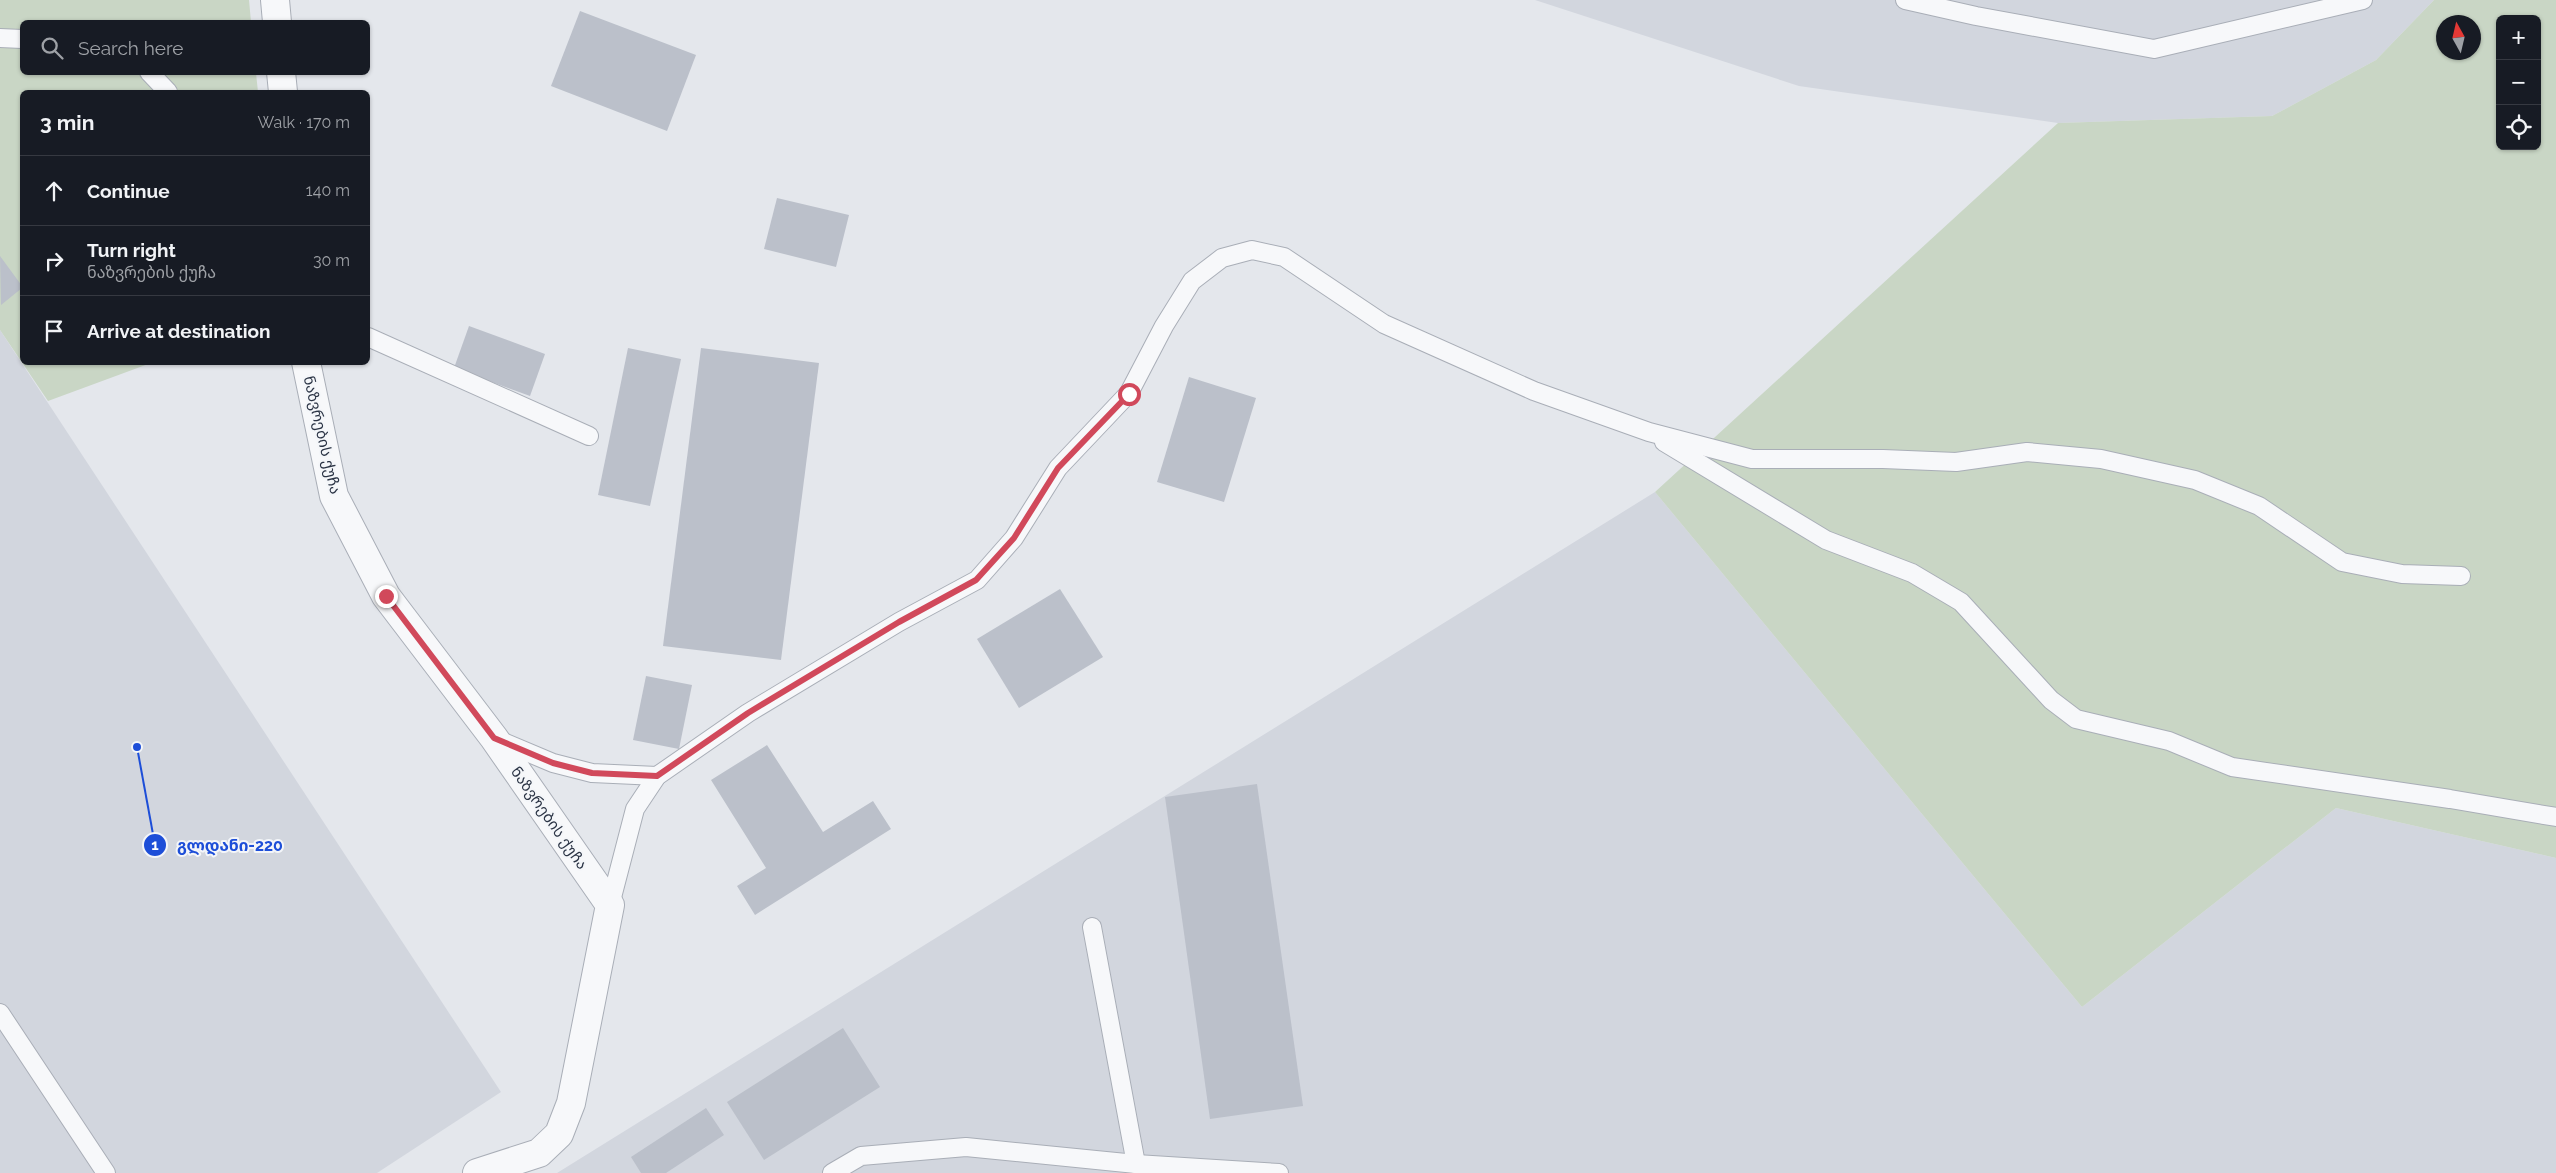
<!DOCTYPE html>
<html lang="en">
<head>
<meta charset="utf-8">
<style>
	body { margin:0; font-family:Raleway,"Noto Sans Georgian",sans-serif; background:#20242c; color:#f1f3f6 }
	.controls { position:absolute; right:15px; top:15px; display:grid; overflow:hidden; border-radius:8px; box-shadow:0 1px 4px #0004 }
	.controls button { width:45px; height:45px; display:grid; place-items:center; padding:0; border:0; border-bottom:1px solid #363941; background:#171b24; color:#f1f3f6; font:25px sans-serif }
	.compass { position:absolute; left:2436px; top:15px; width:45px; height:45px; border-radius:50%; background:#171b24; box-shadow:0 1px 4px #0004; rotate:352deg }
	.stop { position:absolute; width:15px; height:15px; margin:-11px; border:4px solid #d1495b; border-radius:50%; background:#fff }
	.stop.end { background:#d1495b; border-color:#fff; box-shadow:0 1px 5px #0008 }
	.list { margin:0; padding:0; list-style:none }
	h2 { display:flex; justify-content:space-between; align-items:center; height:65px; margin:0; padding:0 20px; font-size:21px }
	h2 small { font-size:16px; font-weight:400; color:#9ea1a6 }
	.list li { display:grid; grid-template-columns:32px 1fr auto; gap:15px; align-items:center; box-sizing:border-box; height:70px; padding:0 20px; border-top:1px solid #363941 }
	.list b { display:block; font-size:19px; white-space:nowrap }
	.list p { margin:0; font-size:16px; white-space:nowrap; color:#9ea1a6 }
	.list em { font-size:16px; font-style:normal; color:#9ea1a6 }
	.icon { flex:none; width:28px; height:28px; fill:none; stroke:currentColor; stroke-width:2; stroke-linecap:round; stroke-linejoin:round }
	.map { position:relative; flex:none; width:2556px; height:1173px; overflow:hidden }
	.search { position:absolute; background:#171b24; box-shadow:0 1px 4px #0004; left:20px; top:20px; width:350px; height:55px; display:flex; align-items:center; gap:12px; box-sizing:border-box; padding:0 18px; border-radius:8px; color:#9ea1a6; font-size:19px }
	.panel { position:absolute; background:#171b24; box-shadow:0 1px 4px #0004; left:20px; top:90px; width:350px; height:275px; border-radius:8px }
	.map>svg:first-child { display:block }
	.built { fill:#d2d6de }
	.green { fill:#c9d6c5; fill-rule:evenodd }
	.building { fill:#bbc0ca }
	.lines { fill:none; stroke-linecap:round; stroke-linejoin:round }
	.lane-casing { stroke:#a9aeb7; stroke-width:20 }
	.street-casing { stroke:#a9aeb7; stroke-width:30 }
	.lane { stroke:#f7f8fa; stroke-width:18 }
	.street { stroke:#f7f8fa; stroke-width:28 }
	.route { stroke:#d1495b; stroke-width:6 }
	.labels { text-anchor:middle; stroke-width:4; stroke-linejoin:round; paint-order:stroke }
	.street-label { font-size:15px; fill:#2b3445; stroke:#f4f6f9 }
	.leader { fill:none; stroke:#1d4ed8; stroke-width:2 }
	.callout-dot { fill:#1d4ed8; stroke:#f4f6f9; stroke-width:2 }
	.mark-label { font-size:15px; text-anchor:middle; font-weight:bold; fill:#fff }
	.callout-label { font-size:16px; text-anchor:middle; font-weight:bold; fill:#1d4ed8; stroke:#f4f6f9; stroke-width:4; stroke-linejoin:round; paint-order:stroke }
</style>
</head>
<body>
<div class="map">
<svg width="2556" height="1173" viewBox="0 0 2556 1173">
	<rect width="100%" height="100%" fill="#e4e7ec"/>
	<g class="built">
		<path d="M 1535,0 L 2434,0 L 2376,60 L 2272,116 L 2058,123 L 1799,86 Z"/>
		<path d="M 0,330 L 501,1092 L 377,1173 L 0,1173 Z"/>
		<path d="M 1655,492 L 2082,1007 L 2336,808 L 2556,858 L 2556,1173 L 557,1173 Z"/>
	</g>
	<g class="green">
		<path d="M 0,0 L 249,0 L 251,22 L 22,22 L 22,72 L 256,73 L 258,92 L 22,92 L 22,362 L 151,363 L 48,401 L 0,330 Z"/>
		<path d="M 2434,0 L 2556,0 L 2556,858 L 2336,808 L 2082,1007 L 1655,492 L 2058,123 L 2272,116 L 2376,60 ZM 2500,19 L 2537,19 L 2537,146 L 2500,146 ZM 2444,22 L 2474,22 L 2474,52 L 2444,52 Z"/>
	</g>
	<g class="building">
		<path d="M 580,11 L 696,55 L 667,131 L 551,86 Z"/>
		<path d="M 777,198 L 849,215 L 836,267 L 764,249 Z"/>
		<path d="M 0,256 L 22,286 L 22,288 L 1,305 Z"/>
		<path d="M 469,326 L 545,354 L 530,396 L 454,368 Z"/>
		<path d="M 628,348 L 681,359 L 650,506 L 598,495 Z"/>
		<path d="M 701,348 L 819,363 L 781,660 L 663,646 Z"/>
		<path d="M 1189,377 L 1256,398 L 1224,502 L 1157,482 Z"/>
		<path d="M 1060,589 L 1103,657 L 1019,708 L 977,639 Z"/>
		<path d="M 646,676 L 692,685 L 679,749 L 633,740 Z"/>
		<path d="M 767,745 L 823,832 L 873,801 L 891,829 L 755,915 L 737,886 L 766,868 L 711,780 Z"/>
		<path d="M 1257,784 L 1303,1106 L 1210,1119 L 1165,797 Z"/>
		<path d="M 843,1028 L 880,1087 L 764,1160 L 727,1102 Z"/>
		<path d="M 706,1108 L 724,1135 L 666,1173 L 641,1173 L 631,1157 Z"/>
	</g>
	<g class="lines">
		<g class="lane-casing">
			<g id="lane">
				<path d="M 1905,0 L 1976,16 L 2154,49 L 2363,0"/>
				<path d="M 0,38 L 22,39"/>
				<path d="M 149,72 L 168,92"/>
				<path d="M 368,337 L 589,436"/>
				<path d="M 1664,442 L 1826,540 L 1912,573 L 1961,602 L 2051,700 L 2076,719 L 2169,741 L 2232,767 L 2450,799 L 2556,817"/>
				<path d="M 496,739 L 553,763 L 592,773 L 657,776"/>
				<path d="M 610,905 L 635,809 L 657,776 L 748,713 L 899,622 L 977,580 L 1014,538 L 1058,468 L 1129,393 L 1164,326 L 1192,281 L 1222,258 L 1252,250 L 1284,257 L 1384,324 L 1534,391 L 1649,432 L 1752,459 L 1883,459 L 1956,462 L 2027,452 L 2101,459 L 2195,480 L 2259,506 L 2342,562 L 2402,574 L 2461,576"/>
				<path d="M 1092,927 L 1136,1164"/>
				<path d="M 0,1013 L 106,1173"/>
				<path d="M 832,1173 L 861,1156 L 966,1147 L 1136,1164 L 1279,1173"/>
			</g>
		</g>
		<g class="street-casing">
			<g id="street">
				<path d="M 275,0 L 277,22"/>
				<path d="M 281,72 L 283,92"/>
				<path d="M 306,362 L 334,496 L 386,596 L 494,738 L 610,905 L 571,1103 L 559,1134 L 539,1153 L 477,1173"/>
			</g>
		</g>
		<use href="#lane" class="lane"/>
		<use href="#street" class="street"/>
	</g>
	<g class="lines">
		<path class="route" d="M 386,596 L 494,738 L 553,763 L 592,773 L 657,776 L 748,713 L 899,622 L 976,580 L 1014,538 L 1058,468 L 1129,394"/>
	</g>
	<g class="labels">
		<g class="street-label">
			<text transform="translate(322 435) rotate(77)" y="5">ნაზვრების ქუჩა</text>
			<text transform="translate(549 818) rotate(55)" y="5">ნაზვრების ქუჩა</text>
		</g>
	</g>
	<path class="leader" d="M137 747L155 845"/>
	<g class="callout-dot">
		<circle cx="137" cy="747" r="5"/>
		<circle cx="155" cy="845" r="12"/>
	</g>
	<g class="mark-label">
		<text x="155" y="850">1</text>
	</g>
	<g class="callout-label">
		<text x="230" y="851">გლდანი-220</text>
	</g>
</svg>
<div class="controls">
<button>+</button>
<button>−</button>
<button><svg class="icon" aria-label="locate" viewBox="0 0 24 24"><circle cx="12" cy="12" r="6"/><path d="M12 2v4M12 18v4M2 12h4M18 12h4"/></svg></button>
</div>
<svg class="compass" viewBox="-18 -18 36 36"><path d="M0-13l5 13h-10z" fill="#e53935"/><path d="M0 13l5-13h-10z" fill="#9ea1a6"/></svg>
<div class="stop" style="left:1129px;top:394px"></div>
<div class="stop end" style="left:386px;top:596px"></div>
<div class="search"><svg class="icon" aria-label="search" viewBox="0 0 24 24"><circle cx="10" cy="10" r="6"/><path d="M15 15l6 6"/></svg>Search here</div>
<section class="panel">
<h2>3 min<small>Walk · 170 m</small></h2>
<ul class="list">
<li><svg class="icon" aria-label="ahead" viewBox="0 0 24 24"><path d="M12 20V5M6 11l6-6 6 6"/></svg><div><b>Continue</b></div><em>140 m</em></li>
<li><svg class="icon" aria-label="right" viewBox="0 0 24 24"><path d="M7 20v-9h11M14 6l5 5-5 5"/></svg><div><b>Turn right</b><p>ნაზვრების ქუჩა</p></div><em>30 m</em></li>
<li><svg class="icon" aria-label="arrive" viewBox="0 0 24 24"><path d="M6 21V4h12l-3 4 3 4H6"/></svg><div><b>Arrive at destination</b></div></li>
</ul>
</section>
</div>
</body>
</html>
